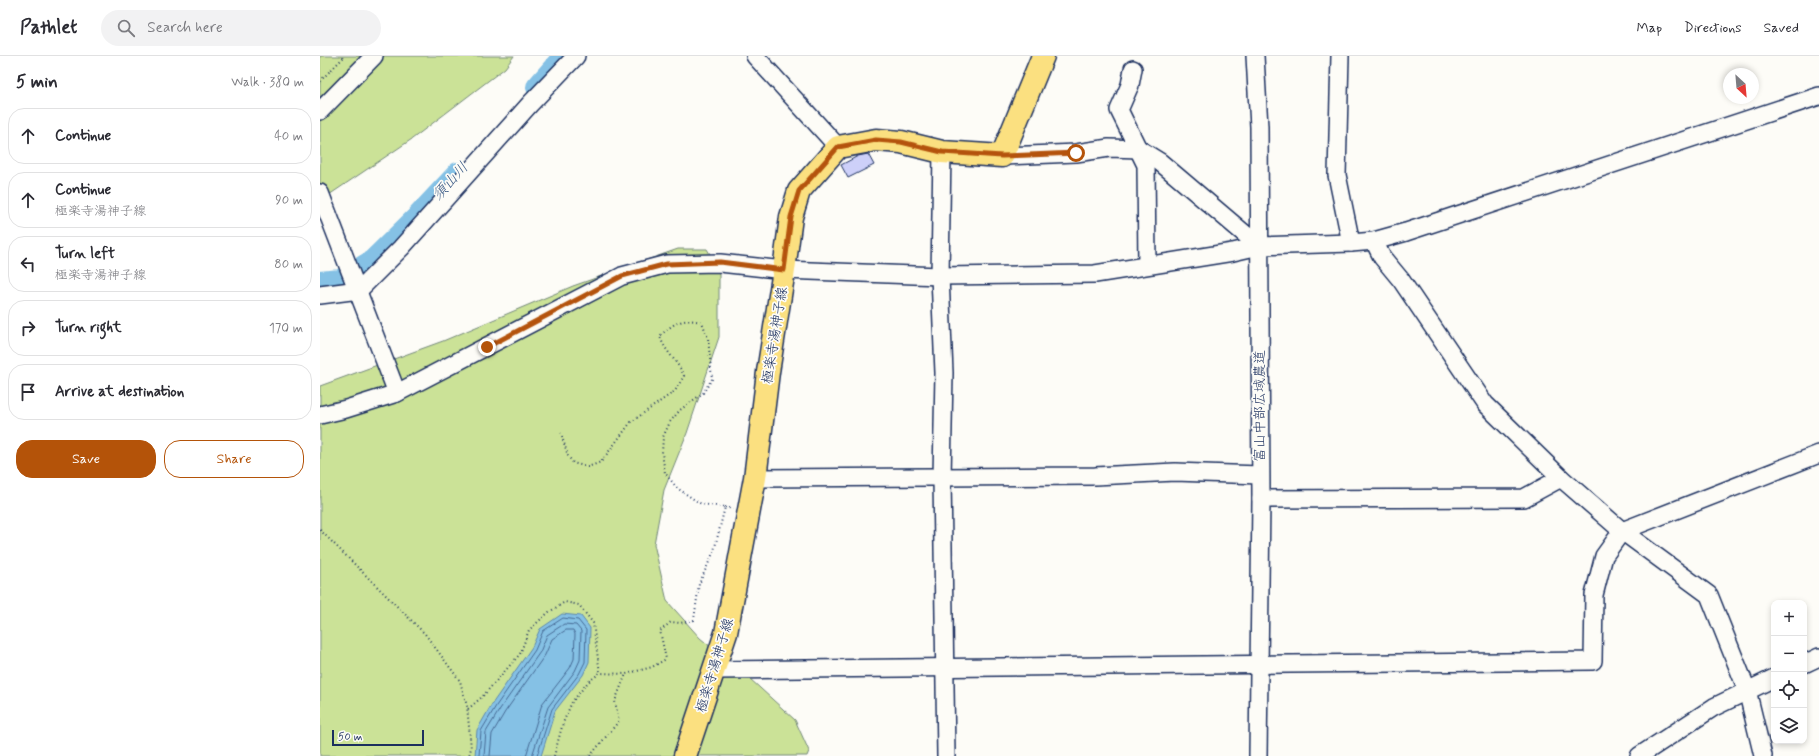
<!DOCTYPE html>
<html lang="en">
<head>
<meta charset="utf-8">
<style>
	body { margin:0; font-family:Mynerve,"Klee One",sans-serif; background:#f2f2f3; color:#2b2b33 }
	.controls { position:absolute; right:12px; bottom:12px; display:grid; overflow:hidden; border-radius:8px; box-shadow:0 2px 6px #0003 }
	.controls button { width:36px; height:36px; display:grid; place-items:center; padding:0; border:0; border-bottom:1px solid #e1e1e2; background:#fff; color:#2b2b33; font:20px sans-serif }
	.compass { position:absolute; left:1403px; top:12px; width:36px; height:36px; border-radius:50%; background:#fff; box-shadow:0 2px 6px #0003; rotate:154deg }
	.scale { position:absolute; left:12px; bottom:10px; width:92px; box-sizing:border-box; padding-left:4px; border:2px solid #1b2f5e; border-top:0; font-size:11px; line-height:14px; white-space:nowrap; color:#1b2f5e; -webkit-text-stroke:3px #fdfcf7; paint-order:stroke }
	.stop { position:absolute; width:12px; height:12px; margin:-9px; border:3px solid #b45309; border-radius:50%; background:#fff }
	.stop.end { background:#b45309; border-color:#fff; box-shadow:0 1px 4px #0008 }
	.list { margin:0; padding:0; list-style:none }
	h2 { display:flex; justify-content:space-between; align-items:center; height:52px; margin:0; padding:0 16px; font-size:17px }
	h2 small { font-size:13px; font-weight:400; color:#7c7c81 }
	.list li { display:grid; grid-template-columns:26px 1fr auto; gap:12px; align-items:center; box-sizing:border-box; height:56px; margin:0 8px 8px; padding:0 8px; border:1px solid #e1e1e2; border-radius:16px }
	.list b { display:block; font-size:15px; white-space:nowrap }
	.list p { margin:0; font-size:13px; white-space:nowrap; color:#7c7c81 }
	.list em { font-size:13px; font-style:normal; color:#7c7c81 }
	.actions { display:flex; gap:8px; padding:12px 16px }
	.actions a { flex:1; padding:9px 0; border:1px solid #b45309; border-radius:16px; text-align:center; font-size:14px; color:#b45309 }
	.actions .main { background:#b45309; color:#fff }
	.icon { flex:none; width:22px; height:22px; fill:none; stroke:currentColor; stroke-width:2; stroke-linecap:round; stroke-linejoin:round }
	.map { position:relative; flex:none; width:1499px; height:700px; overflow:hidden }
	header { display:flex; align-items:center; gap:24px; box-sizing:border-box; height:56px; padding:0 20px; background:#fff; border-bottom:1px solid #e1e1e2 }
	header strong { font-size:19px }
	nav { display:flex; gap:22px; margin-inline-start:auto; font-size:14px }
	.search { width:280px; height:36px; background:#f2f2f3; display:flex; align-items:center; gap:10px; box-sizing:border-box; padding:0 14px; border-radius:22px; color:#7c7c81; font-size:15px }
	main { display:flex }
	aside { flex:1; background:#fff }
	.map>svg:first-child { display:block }
	.green { fill:#cbe297; stroke:#73887a }
	.water { fill:#85c1e5; stroke:#5b87af }
	.lines { fill:none; stroke-linecap:round; stroke-linejoin:round }
	.shore { stroke:#456994; stroke-width:1 }
	.river { stroke:#85c1e5; stroke-width:22 }
	.building { fill:#cdd0f9; stroke:#1b2f5e }
	.minor-casing { stroke:#1b2f5e; stroke-width:20 }
	.major-casing { stroke:#1b2f5e; stroke-width:25 }
	.path { stroke:#1b2f5e; stroke-width:2; stroke-dasharray:1 3; stroke-linecap:butt }
	.minor { stroke:#fdfcf7; stroke-width:17 }
	.major { stroke:#fbe080; stroke-width:22 }
	.route { stroke:#b45309; stroke-width:5 }
	.labels { text-anchor:middle; stroke-width:3.5; stroke-linejoin:round; paint-order:stroke }
	.street-label { font-size:14px; fill:#1b2f5e; stroke:#fdfcf7 }
	.water-label { font-size:15px; font-style:italic; fill:#3b5b86; stroke:#fdfcf7 }
</style>
</head>
<body>
<header>
<strong>Pathlet</strong>
<div class="search"><svg class="icon" aria-label="search" viewBox="0 0 24 24"><circle cx="10" cy="10" r="6"/><path d="M15 15l6 6"/></svg>Search here</div>
<nav><a>Map</a><a>Directions</a><a>Saved</a></nav>
</header>
<main>
<aside>
<h2>5 min<small>Walk · 380 m</small></h2>
<ul class="list">
<li><svg class="icon" aria-label="ahead" viewBox="0 0 24 24"><path d="M12 20V5M6 11l6-6 6 6"/></svg><div><b>Continue</b></div><em>40 m</em></li>
<li><svg class="icon" aria-label="ahead" viewBox="0 0 24 24"><path d="M12 20V5M6 11l6-6 6 6"/></svg><div><b>Continue</b><p>極楽寺湯神子線</p></div><em>90 m</em></li>
<li><svg class="icon" aria-label="left" viewBox="0 0 24 24"><path d="M17 20v-9H6M10 6l-5 5 5 5"/></svg><div><b>Turn left</b><p>極楽寺湯神子線</p></div><em>80 m</em></li>
<li><svg class="icon" aria-label="right" viewBox="0 0 24 24"><path d="M7 20v-9h11M14 6l5 5-5 5"/></svg><div><b>Turn right</b></div><em>170 m</em></li>
<li><svg class="icon" aria-label="arrive" viewBox="0 0 24 24"><path d="M6 21V4h12l-3 4 3 4H6"/></svg><div><b>Arrive at destination</b></div></li>
</ul>
<div class="actions"><a class="main">Save</a><a>Share</a></div>
</aside>
<div class="map">
<svg width="1499" height="700" viewBox="0 0 1499 700">
	<rect width="100%" height="100%" fill="#fdfcf7"/>
	<filter id="ink" filterUnits="userSpaceOnUse"><feTurbulence type="fractalNoise" baseFrequency=".025" numOctaves="2"/><feDisplacementMap in="SourceGraphic" scale="8" xChannelSelector="R" yChannelSelector="G"/><feConvolveMatrix kernelMatrix="1 2 1 2 8 2 1 2 1" color-interpolation-filters="sRGB"/></filter>
	<g filter="url(#ink)">
		<g class="green">
			<path d="M 0,0 L 194,0 L 185,12 L 92,83 L 0,145 Z"/>
			<path d="M 358,193 L 387,193 L 399,213 L 399,281 L 367,377 L 344,434 L 334,488 L 347,545 L 380,582 L 429,622 L 475,664 L 489,695 L 487,700 L 0,700 L 0,330 L 123,285 L 253,230 Z"/>
		</g>
		<path class="water" d="M 242,558 L 261,560 L 270,572 L 269,606 L 263,619 L 235,655 L 221,700 L 155,700 L 157,674 L 172,648 L 212,591 L 220,573 Z"/>
		<g class="lines">
			<g class="shore">
				<path d="M 159,700 L 161,675 L 176,650 L 215,594 L 223,575 L 243,562 L 258,564 L 266,574 L 265,606 L 259,618 L 232,653 L 217,700"/>
				<path d="M 164,700 L 166,676 L 180,653 L 220,596 L 227,579 L 244,568 L 256,569 L 261,575 L 260,604 L 255,615 L 228,651 L 212,700"/>
				<path d="M 170,700 L 172,678 L 185,656 L 225,599 L 232,583 L 246,574 L 253,574 L 255,578 L 254,603 L 250,612 L 222,648 L 206,700"/>
			</g>
			<g class="river">
				<path d="M 217,31 L 244,0"/>
				<path d="M 0,226 L 21,224 L 52,205 L 96,162 L 138,117"/>
			</g>
		</g>
		<path class="building" d="M 548,98 L 554,109 L 528,122 L 521,109 L 538,100 Z"/>
		<g class="lines">
			<g class="minor-casing">
				<g id="minor">
					<path d="M 435,0 L 518,91"/>
					<path d="M 935,0 L 939,71 L 941,443 L 938,700"/>
					<path d="M 1020,0 L 1017,119 L 1031,187"/>
					<path d="M 813,13 L 810,29 L 799,54 L 826,109 L 827,209"/>
					<path d="M 0,55 L 54,0"/>
					<path d="M 622,96 L 620,220 L 624,317 L 622,422 L 626,700"/>
					<path d="M 682,100 L 756,97 L 789,92 L 819,93 L 840,106 L 939,190"/>
					<path d="M 0,137 L 77,337"/>
					<path d="M 1054,185 L 1062,201 L 1081,224 L 1165,348 L 1241,422 L 1302,475 L 1389,539 L 1427,634 L 1443,700"/>
					<path d="M 0,239 L 39,234 L 81,192 L 210,48 L 256,0"/>
					<path d="M 0,359 L 26,353 L 77,337 L 302,220 L 347,208 L 400,207 L 464,214 L 620,220 L 775,218 L 913,196 L 939,190 L 1031,187 L 1054,185 L 1086,176 L 1499,40"/>
					<path d="M 435,422 L 775,420 L 855,416 L 940,419"/>
					<path d="M 941,443 L 1204,442 L 1241,422"/>
					<path d="M 1484,608 L 1499,601"/>
					<path d="M 395,614 L 1273,605 L 1274,539 L 1284,500 L 1302,475 L 1499,398"/>
					<path d="M 1319,700 L 1394,651 L 1454,622"/>
				</g>
			</g>
			<g class="major-casing">
				<path id="major" d="M 365,700 L 406,577 L 435,422 L 448,316 L 464,214 L 471,161 L 479,135 L 518,91 L 556,84 L 581,86 L 622,96 L 682,100 L 723,0"/>
			</g>
			<g class="path">
				<path d="M 0,25 L 25,0"/>
				<path d="M 405,451 L 413,453"/>
				<path d="M 0,474 L 105,578 L 140,625 L 147,650 L 151,692 L 149,700"/>
				<path d="M 148,653 L 162,641 L 200,598 L 209,574 L 229,556 L 245,546 L 259,549 L 273,567 L 280,617"/>
				<path d="M 234,700 L 243,667 L 252,646 L 268,626 L 280,617 L 306,618 L 332,611 L 346,603 L 340,575 L 351,566 L 360,567 L 374,564 L 379,528 L 394,495 L 405,451 L 381,448 L 357,432 L 345,417 L 342,397 L 343,381 L 350,366 L 360,354 L 383,337 L 392,323 L 388,282 L 382,266 C 362,262 355,266 340,280 C 344,295 358,305 364,320 L 355,335 L 311,366 L 281,406 L 268,411 L 253,407 L 248,400 L 241,377"/>
				<path d="M 270,700 L 299,665 L 295,645 L 306,618"/>
			</g>
			<use href="#minor" class="minor"/>
			<use href="#major" class="major"/>
		</g>
	</g>
	<g class="lines" filter="url(#ink)">
		<path class="route" d="M 167,291 L 302,220 L 347,208 L 400,206 L 464,214 L 471,161 L 479,135 L 518,91 L 556,84 L 581,86 L 622,96 L 682,100 L 756,97"/>
	</g>
	<g class="labels">
		<g class="street-label">
			<text transform="translate(454 279) rotate(-81)" y="5">極楽寺湯神子線</text>
			<text transform="translate(939 350) rotate(-90)" y="5">富山中部広域農道</text>
			<text transform="translate(394 609) rotate(-73)" y="5">極楽寺湯神子線</text>
		</g>
		<g class="water-label">
			<text transform="translate(130 125) rotate(-48)" y="5">須山川</text>
		</g>
	</g>
</svg>
<div class="controls">
<button>+</button>
<button>−</button>
<button><svg class="icon" aria-label="locate" viewBox="0 0 24 24"><circle cx="12" cy="12" r="6"/><path d="M12 2v4M12 18v4M2 12h4M18 12h4"/></svg></button>
<button><svg class="icon" aria-label="layers" viewBox="0 0 24 24"><path d="M12 4l9 5-9 5-9-5zM3 14l9 5 9-5"/></svg></button>
</div>
<svg class="compass" viewBox="-18 -18 36 36"><path d="M0-13l5 13h-10z" fill="#e53935"/><path d="M0 13l5-13h-10z" fill="#7c7c81"/></svg>
<div class="scale">50 m</div>
<div class="stop" style="left:756px;top:97px"></div>
<div class="stop end" style="left:167px;top:291px"></div>
</div>
</main>
</body>
</html>
